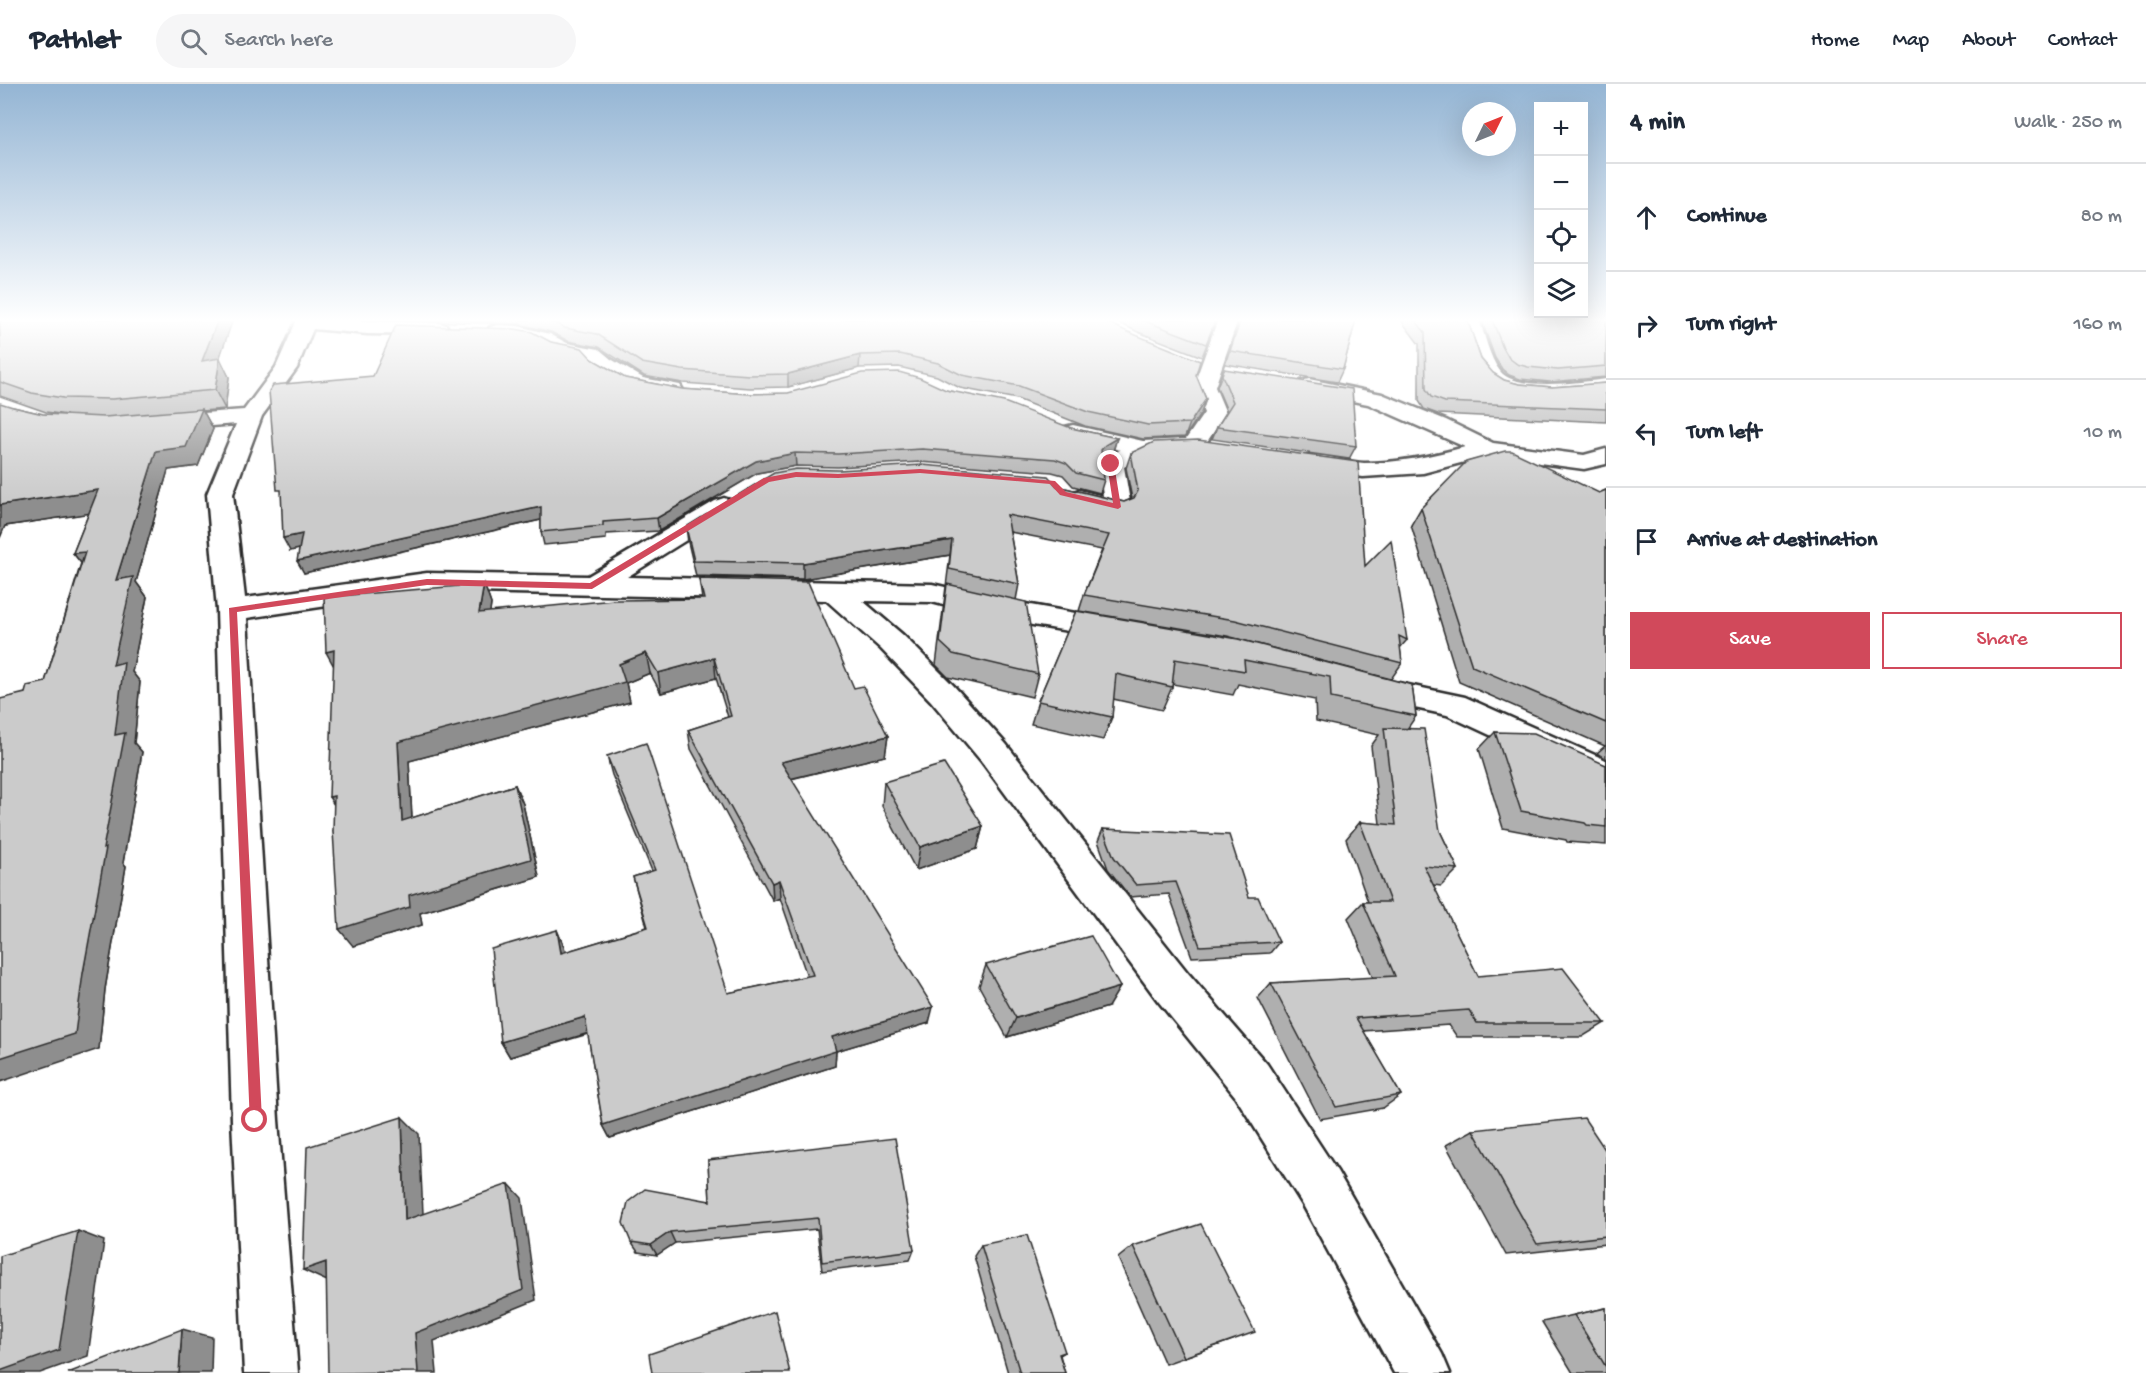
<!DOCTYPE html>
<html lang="en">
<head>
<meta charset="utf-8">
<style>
	body { margin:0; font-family:"Gochi Hand",sans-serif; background:#f6f6f7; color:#1f2937 }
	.controls { position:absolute; right:18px; top:18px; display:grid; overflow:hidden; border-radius:0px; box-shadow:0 6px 24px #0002 }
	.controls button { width:54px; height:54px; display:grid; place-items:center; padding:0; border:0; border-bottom:2px solid #e0e1e3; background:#fff; color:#1f2937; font:30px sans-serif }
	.compass { position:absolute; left:1462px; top:18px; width:54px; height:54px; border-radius:50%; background:#fff; box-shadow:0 6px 24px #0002; rotate:47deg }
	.stop { position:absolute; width:18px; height:18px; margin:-14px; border:4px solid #d1495b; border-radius:50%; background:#fff }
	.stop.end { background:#d1495b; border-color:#fff; box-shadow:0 2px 6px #0008 }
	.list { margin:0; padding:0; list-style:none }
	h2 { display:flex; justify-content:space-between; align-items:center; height:78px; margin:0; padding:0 24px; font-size:26px }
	h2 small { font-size:20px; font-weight:400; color:#747a83 }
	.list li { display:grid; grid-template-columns:39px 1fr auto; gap:18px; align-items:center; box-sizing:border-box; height:108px; padding:0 24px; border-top:2px solid #e0e1e3 }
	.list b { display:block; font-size:22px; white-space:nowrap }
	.list em { font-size:20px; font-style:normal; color:#747a83 }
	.actions { display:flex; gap:12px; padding:18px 24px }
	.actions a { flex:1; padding:14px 0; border:2px solid #d1495b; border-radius:0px; text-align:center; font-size:21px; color:#d1495b }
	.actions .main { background:#d1495b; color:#fff }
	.icon { flex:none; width:33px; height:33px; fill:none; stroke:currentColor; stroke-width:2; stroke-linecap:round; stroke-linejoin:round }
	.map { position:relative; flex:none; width:1606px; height:1289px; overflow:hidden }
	header { display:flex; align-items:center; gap:36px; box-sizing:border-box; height:84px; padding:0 30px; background:#fff; border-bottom:2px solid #e0e1e3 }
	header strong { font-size:28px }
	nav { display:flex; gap:33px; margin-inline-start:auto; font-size:21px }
	.search { width:420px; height:54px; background:#f6f6f7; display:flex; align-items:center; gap:15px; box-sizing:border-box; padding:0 21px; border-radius:33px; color:#747a83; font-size:22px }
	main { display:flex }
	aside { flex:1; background:#fff }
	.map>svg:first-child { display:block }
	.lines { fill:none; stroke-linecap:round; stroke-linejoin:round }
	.street-casing { stroke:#2b2b2b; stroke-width:5 }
	.street { fill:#fff; fill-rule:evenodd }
	.wall { fill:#afafaf; stroke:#2b2b2b; stroke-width:1.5 }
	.shaded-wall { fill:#8e8e8e; stroke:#2b2b2b; stroke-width:1.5 }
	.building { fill:#cbcbcb; stroke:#2b2b2b; stroke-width:1.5 }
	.route { fill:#d1495b }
</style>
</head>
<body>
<header>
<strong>Pathlet</strong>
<div class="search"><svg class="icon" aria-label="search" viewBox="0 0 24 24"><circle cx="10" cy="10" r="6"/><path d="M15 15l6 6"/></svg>Search here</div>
<nav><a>Home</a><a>Map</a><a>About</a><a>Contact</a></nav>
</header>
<main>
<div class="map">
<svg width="1606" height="1289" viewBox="0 0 1606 1289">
	<rect width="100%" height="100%" fill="#fff"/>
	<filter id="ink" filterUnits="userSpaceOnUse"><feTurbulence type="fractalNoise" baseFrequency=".0167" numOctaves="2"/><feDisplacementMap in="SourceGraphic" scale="12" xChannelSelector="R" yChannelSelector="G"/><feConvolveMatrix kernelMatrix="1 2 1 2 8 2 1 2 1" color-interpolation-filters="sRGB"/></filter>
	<g filter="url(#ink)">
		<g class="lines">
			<g class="street-casing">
				<g id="street">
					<path d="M 295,235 L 439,239 L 446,241 L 449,245 L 446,249 L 439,251 L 368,250 L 313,245 L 297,284 L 262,332 L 233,410 L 245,514 L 427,489 L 588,492 L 715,417 L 724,414 L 733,417 L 737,422 L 733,427 L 627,493 L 932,500 L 997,515 L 1126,538 L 1130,545 L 1126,552 L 1115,555 L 997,535 L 932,518 L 863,517 L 903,551 L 953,601 L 1006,660 L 1188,889 L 1267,980 L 1337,1087 L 1442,1270 L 1450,1289 L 1394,1289 L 1303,1121 L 1235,1012 L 1158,917 L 982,678 L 931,617 L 881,565 L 826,516 L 427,507 L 247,534 L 278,1036 L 298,1289 L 244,1289 L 232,1036 L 217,526 L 207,410 L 236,340 L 163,346 L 155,344 L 151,339 L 155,334 L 163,332 L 244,326 L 276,283 L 296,238 Z"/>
					<path d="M 1218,235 L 1238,235 L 1215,303 L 1226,329 L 1201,367 L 1148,371 L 1124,383 L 1131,423 L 1127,428 L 1118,431 L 1070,419 L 1066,414 L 1070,409 L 1079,406 L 1103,412 L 1099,380 L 1102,375 L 1120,366 L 1065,353 L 1061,348 L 1065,343 L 1073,341 L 1143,357 L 1186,355 L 1204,329 L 1193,303 Z"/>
					<path d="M 1459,235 L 1479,235 C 1485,251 1489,273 1500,287 C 1516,308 1582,298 1606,295 L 1606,309 C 1576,311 1511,321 1487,299 C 1470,284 1465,255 1459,235 Z"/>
					<path d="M 497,241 L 518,242 L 550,250 L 567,259 L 599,265 L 611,275 L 643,294 L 680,301 L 683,306 L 680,311 L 672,313 L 628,304 L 595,285 L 585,274 L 554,268 L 536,258 L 518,254 L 490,251 L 487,247 L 490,243 Z"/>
					<path d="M 1309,295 L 1382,310 L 1446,336 L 1493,359 L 1584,371 L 1606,365 L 1606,380 L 1584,385 L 1487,372 L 1423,389 L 1363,393 L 1304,383 L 1301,378 L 1304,373 C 1324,368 1344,378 1364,379 C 1399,379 1432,372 1465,363 L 1368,320 L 1301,307 L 1298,302 L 1301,297 Z"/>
					<path d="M 1370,593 L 1465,613 L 1606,676 L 1606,705 L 1447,631 L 1359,612 L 1354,604 L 1359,596 Z"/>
				</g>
			</g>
			<use href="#street" class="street"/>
		</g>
		<g class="wall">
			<path d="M 0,235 L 233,235 L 219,274 L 229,293 L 225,325 L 203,327 L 213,345 L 198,382 L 168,386 L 136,498 L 147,513 L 132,588 L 140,598 L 134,659 L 142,668 L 123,779 L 126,782 L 105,905 L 99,965 L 25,609 L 45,598 L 81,479 L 73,469 L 89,429 L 5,442 L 13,323 L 43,330 L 67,331 L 46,328 L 0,312 Z"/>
			<path d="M 391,235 L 1100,235 L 1196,291 L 1206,315 L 1201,329 L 1185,353 L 1143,355 L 1085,342 L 1017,315 L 960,304 L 937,292 L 899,283 L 859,284 L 788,303 L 750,304 L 683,299 L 644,292 L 599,263 L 568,257 L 551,248 L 519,240 L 392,236 Z"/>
			<path d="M 1111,235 L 1216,235 L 1202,273 L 1138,248 Z"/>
			<path d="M 1239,235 L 1356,235 L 1343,285 L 1337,298 L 1225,280 L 1240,236 Z"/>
			<path d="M 1400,235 L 1467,235 L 1481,275 L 1493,289 L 1504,296 L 1519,300 L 1552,303 L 1606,299 L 1606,338 L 1438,330 L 1424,325 L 1419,317 L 1419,260 Z"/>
			<path d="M 1481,235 L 1606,235 L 1606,293 L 1550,298 L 1520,295 L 1509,291 L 1502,285 L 1495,274 Z"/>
			<path d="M 551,258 L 592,275 L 625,294 L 682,305 L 749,310 L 946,306 L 1071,344 L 1117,354 L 1113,367 L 1101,373 L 1104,396 L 1100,409 L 1073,402 L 1063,391 L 1052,388 L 920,378 L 838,383 L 796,382 L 757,389 L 659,447 L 606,450 L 606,455 L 544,461 L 541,448 L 541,436 L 304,489 L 299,465 L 290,467 L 373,292 Z"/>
			<path d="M 1224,285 L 1356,362 L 1349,375 L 1212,355 L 1217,343 L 1227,327 L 1217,303 Z"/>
			<path d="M 1131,369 L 1365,482 L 1407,556 L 1400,564 L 1402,579 L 1391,595 L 1227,552 L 1079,527 L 1084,511 L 1102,466 L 1010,448 L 1019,500 L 1016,516 L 1038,590 L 1032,613 L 948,593 L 936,581 L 950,471 L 803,495 L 696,492 L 688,458 L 686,443 L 1057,402 L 1124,418 L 1132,415 L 1126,384 Z"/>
			<path d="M 1606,406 L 1606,675 L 1597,669 L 1605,662 L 1459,598 L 1411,441 L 1421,424 L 1599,409 Z"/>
			<path d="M 699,495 L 854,604 L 888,652 L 885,672 L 791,695 L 929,939 L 836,967 L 835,982 L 610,1054 L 603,1041 L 588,950 L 510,973 L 501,958 L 557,846 L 564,863 L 565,868 L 647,843 L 633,793 L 652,787 L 612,691 L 607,672 L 728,909 L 807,892 L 780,814 L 773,817 L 691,665 L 688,646 L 728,633 L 716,594 L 661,609 L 650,589 L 626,599 L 630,618 L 409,677 L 412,734 L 515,701 L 523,720 L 539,793 L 420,829 L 422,841 L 353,862 L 333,747 L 484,500 L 491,520 L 490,528 L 702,515 Z"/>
			<path d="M 1076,527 L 1412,601 L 1416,632 L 1407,645 L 1440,747 L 1458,785 L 1441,802 L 1433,801 L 1478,892 L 1605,939 L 1582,953 L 1457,953 L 1449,941 L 1363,947 L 1401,1011 L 1383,1024 L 1320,1035 L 1258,914 L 1271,899 L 1373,894 L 1348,834 L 1363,818 L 1368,818 L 1346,755 L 1360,738 L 1380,740 L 1371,662 L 1379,651 L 1316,637 L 1315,616 L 1238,600 L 1233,611 L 1173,600 L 1172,603 L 1162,626 L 1113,615 L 1112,633 L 1103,656 L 1031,640 L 1038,617 Z"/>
			<path d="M 1495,648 L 1606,681 L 1606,761 L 1567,758 L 1566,756 L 1503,744 L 1479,665 Z"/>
			<path d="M 884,698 L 983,742 L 977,765 L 916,786 L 882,722 Z"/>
			<path d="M 1103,745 L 1249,813 L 1279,858 L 1270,869 L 1192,873 L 1169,810 L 1130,813 L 1108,785 L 1098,757 Z"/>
			<path d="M 986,881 L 1108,923 L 1007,953 L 979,902 Z"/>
			<path d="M 1473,1046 L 1606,1067 L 1606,1160 L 1506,1171 L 1446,1061 Z"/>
			<path d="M 708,1076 L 914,1166 L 910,1176 L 822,1187 L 817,1145 L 675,1159 L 657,1171 L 638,1168 L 631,1158 L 710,1117 Z"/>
			<path d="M 981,1161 L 1065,1268 L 1060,1271 L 1065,1289 L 1008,1289 L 974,1172 Z"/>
			<path d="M 1133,1162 L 1233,1256 L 1165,1280 L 1118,1174 Z"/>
			<path d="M 1606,1224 L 1606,1289 L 1573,1289 L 1542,1238 Z"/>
		</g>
		<g class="shaded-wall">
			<path d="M 218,235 L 233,235 L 212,296 L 202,277 Z"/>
			<path d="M 860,271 L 859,284 L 788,303 L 788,290 Z"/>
			<path d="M 220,274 L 229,293 L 225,325 L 215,306 Z"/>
			<path d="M 1206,315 L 1201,329 L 1185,353 L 1190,339 Z"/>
			<path d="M 202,325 L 213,345 L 198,382 L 168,386 L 136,498 L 147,513 L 132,588 L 140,598 L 134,659 L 142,668 L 123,779 L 126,782 L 105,905 L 99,965 L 0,998 L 0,974 L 83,889 L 103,765 L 115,651 L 113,581 L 116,496 L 156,367 Z"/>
			<path d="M 1117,354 L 1113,367 L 1101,373 L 1101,366 L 1105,361 Z"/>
			<path d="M 795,369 L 796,382 L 757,389 L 659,447 L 657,434 L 756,377 Z"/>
			<path d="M 98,406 L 112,426 L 5,442 L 0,454 L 0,421 Z"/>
			<path d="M 541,423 L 545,435 L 304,489 L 297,477 Z"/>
			<path d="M 302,450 L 309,463 L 290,467 L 283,454 Z"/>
			<path d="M 952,456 L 950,471 L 803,495 L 803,479 Z"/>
			<path d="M 85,468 L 89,489 L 73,469 Z"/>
			<path d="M 484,500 L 491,520 L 487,549 L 479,529 Z"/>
			<path d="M 334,566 L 337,588 L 326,568 Z"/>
			<path d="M 646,569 L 650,589 L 626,599 L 630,618 L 409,677 L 413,756 L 402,737 L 398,658 L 619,580 Z"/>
			<path d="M 714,574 L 716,594 L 661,609 L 658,589 Z"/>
			<path d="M 888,652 L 885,672 L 781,697 L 781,678 Z"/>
			<path d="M 515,701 L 523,720 L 539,793 L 420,829 L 422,841 L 353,862 L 339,845 L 409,811 Z"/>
			<path d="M 334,712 L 341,732 L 329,713 Z"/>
			<path d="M 983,742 L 977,765 L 916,786 L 920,763 Z"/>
			<path d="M 779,796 L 780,814 L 773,817 L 772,799 Z"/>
			<path d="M 557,846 L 564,863 L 568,886 L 561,869 Z"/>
			<path d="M 1120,903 L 1108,923 L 1007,953 L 1016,934 Z"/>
			<path d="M 933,923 L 929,939 L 836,967 L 835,982 L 610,1054 L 603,1041 L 832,953 Z"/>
			<path d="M 585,933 L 592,948 L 510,973 L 501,958 Z"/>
			<path d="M 402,1033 L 419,1050 L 424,1149 L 405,1136 Z"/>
			<path d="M 509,1100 L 522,1114 L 536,1216 L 434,1257 L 437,1289 L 417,1289 L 415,1249 Z"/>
			<path d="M 78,1147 L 104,1157 L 88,1272 L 40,1289 L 0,1289 L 0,1287 Z"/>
			<path d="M 670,1148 L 675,1159 L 657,1171 L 651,1161 Z"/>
			<path d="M 326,1178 L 327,1197 L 303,1186 Z"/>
			<path d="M 182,1245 L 212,1253 L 211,1289 L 179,1289 Z"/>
		</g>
		<g class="building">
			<path d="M 0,235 L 218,235 L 202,277 L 220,274 L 215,306 L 112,315 L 63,314 L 32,309 L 0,298 Z"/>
			<path d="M 546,235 L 1100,235 L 1126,247 L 1200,277 L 1196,291 L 1206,315 L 1190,339 L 1148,341 L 1088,328 L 1019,302 L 962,291 L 938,279 L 900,270 L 860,271 L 788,290 L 749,291 L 682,286 L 642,279 L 597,250 L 565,244 Z"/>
			<path d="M 1140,235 L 1216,235 L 1206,260 Z"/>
			<path d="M 1241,235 L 1356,235 L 1343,285 L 1230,267 Z"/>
			<path d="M 1414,235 L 1467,235 L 1481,275 L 1493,289 L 1504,296 L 1519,300 L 1552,303 L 1606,299 L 1606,309 L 1604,310 L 1606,310 L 1606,325 L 1445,318 L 1431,313 L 1426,305 L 1425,248 Z"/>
			<path d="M 1492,235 L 1606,235 L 1606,282 L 1558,286 L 1528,283 L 1517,280 L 1509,274 L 1502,262 Z"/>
			<path d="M 396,241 L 515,245 L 532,248 L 551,258 L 582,264 L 592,275 L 625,294 L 682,305 L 749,310 L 788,309 L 862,289 L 899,288 L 920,294 L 946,306 L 1004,318 L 1071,344 L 1117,354 L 1105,361 L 1101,366 L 1104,396 L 1076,389 L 1066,379 L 1055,375 L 922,365 L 838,370 L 795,369 L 756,377 L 657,434 L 603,438 L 603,442 L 541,448 L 541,423 L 297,477 L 302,450 L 283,454 L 281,406 L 277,406 L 269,307 L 273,301 L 373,292 Z"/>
			<path d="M 1224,285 L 1352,305 L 1356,362 L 1217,343 L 1233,318 L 1222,291 Z"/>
			<path d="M 0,319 L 13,323 L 43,330 L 104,333 L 202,325 L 186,363 L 156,367 L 116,496 L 133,493 L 113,581 L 124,578 L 115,651 L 125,649 L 103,765 L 106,764 L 83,889 L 75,950 L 0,974 L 0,615 L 25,609 L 27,602 L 45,598 L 85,468 L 73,469 L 98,406 L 0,421 Z"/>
			<path d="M 1198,356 L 1358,378 L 1365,482 L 1391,456 L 1407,556 L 1399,552 L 1402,579 L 1235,536 L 1084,511 L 1109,451 L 1007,431 L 1019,500 L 949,485 L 952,456 L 803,479 L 694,477 L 686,443 L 774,389 L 796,385 L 839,386 L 922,381 L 1048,392 L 1057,402 L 1124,418 L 1134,414 L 1138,407 L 1131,369 L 1154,358 Z"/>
			<path d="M 1505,367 L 1512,367 L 1599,409 L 1606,406 L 1606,639 L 1472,582 L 1421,424 L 1466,378 Z"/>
			<path d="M 699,495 L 808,498 L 854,604 L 863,602 L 888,652 L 781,678 L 933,923 L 832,953 L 836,967 L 603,1041 L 585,933 L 501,958 L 491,865 L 557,846 L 561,869 L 648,843 L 633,793 L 655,786 L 607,672 L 646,659 L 728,909 L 813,891 L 779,796 L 772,799 L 688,646 L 731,632 L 714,574 L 658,589 L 646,569 L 619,580 L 625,598 L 398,658 L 402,737 L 515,701 L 531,775 L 409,811 L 410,823 L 339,845 L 333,747 L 334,712 L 329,713 L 334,566 L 326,568 L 324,513 L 484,500 L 479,529 L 614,516 L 704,515 Z"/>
			<path d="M 947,500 L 1026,518 L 1038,590 L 953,570 L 940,558 Z"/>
			<path d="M 1076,527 L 1238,555 L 1412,601 L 1416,632 L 1331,614 L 1330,593 L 1244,576 L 1245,587 L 1175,575 L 1172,603 L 1116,590 L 1112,633 L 1038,617 Z"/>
			<path d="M 1384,644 L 1424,645 L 1440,747 L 1458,785 L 1424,782 L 1478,892 L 1563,884 L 1605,939 L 1477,939 L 1469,926 L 1356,934 L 1401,1011 L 1336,1023 L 1271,899 L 1395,892 L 1363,818 L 1390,818 L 1360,738 L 1396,741 Z"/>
			<path d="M 1495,648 L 1534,649 L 1606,681 L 1606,743 L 1587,741 L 1585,739 L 1521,727 Z"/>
			<path d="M 944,680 L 983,742 L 920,763 L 884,698 Z"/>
			<path d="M 1103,745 L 1229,751 L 1249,813 L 1258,813 L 1279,858 L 1200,862 L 1176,798 L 1136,801 L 1114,773 Z"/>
			<path d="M 1091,852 L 1120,903 L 1016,934 L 986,881 Z"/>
			<path d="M 402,1033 L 405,1136 L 509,1100 L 523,1206 L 415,1249 L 418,1288 L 328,1289 L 326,1178 L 303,1186 L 307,1063 Z"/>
			<path d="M 1584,1034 L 1606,1067 L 1606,1152 L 1537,1160 L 1473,1046 Z"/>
			<path d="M 895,1054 L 914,1166 L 822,1178 L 818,1134 L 670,1148 L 651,1161 L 631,1158 L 623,1139 L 628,1118 L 645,1105 L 710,1117 L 708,1076 Z"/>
			<path d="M 1201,1140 L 1255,1248 L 1184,1273 L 1133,1162 Z"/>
			<path d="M 78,1147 L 59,1266 L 0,1287 L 0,1172 Z"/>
			<path d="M 1027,1151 L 1065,1268 L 1059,1270 L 1065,1289 L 1020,1289 L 981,1161 Z"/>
			<path d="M 1606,1224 L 1606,1283 L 1574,1231 Z"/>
			<path d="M 775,1227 L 790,1289 L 652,1289 L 649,1270 Z"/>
			<path d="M 182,1245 L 179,1289 L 68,1289 Z"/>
		</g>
	</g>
	<linearGradient id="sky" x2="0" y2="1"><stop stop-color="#94b5d4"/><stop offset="0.57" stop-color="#fff"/><stop offset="1" stop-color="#fff" stop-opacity="0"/></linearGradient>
	<rect width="1606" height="415" fill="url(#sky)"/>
	<path class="route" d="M 1111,378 L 1114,380 L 1121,423 L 1118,425 L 1060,411 L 1050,400 L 920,389 L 838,394 L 796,393 L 769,398 L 592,505 L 427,501 L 237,528 L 262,1036 L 260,1041 L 255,1043 L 250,1041 L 229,524 L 427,495 L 590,499 L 764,394 L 796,388 L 838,390 L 920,385 L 1055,397 L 1066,408 L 1113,419 L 1107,380 Z"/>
</svg>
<div class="controls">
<button>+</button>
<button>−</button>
<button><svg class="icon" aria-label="locate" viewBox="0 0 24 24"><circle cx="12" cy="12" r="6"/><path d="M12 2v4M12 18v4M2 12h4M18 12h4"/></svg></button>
<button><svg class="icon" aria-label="layers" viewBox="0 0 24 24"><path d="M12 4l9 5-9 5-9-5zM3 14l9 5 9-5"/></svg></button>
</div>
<svg class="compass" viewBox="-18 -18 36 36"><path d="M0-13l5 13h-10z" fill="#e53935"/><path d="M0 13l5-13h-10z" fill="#747a83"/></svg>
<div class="stop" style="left:255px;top:1036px"></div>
<div class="stop end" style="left:1111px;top:380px"></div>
</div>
<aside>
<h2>4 min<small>Walk · 250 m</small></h2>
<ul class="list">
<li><svg class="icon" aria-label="ahead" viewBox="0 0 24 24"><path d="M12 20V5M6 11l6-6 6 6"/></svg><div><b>Continue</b></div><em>80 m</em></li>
<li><svg class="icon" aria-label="right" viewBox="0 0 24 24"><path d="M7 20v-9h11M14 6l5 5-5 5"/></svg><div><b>Turn right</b></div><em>160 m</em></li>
<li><svg class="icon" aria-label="left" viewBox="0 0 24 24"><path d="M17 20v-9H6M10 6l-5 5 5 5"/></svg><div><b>Turn left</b></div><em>10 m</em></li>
<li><svg class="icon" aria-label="arrive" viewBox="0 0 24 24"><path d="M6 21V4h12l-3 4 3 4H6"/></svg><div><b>Arrive at destination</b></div></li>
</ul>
<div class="actions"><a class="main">Save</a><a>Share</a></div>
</aside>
</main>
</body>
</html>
